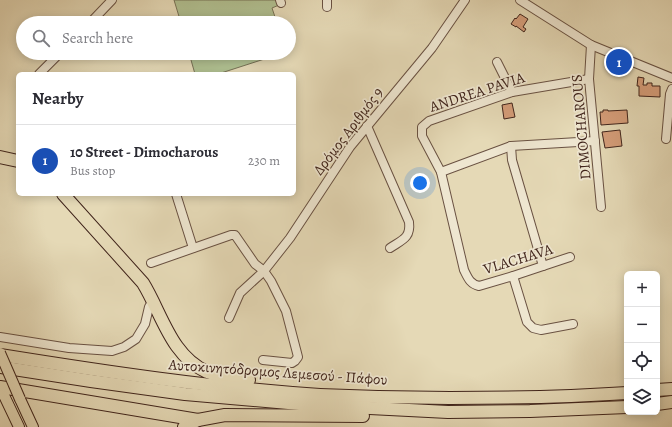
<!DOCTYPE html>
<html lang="en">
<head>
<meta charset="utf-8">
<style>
	body { margin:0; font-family:Alegreya,serif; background:#f7f7f7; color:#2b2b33 }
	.controls { position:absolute; right:12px; bottom:12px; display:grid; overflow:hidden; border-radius:6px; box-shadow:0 2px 10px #0003 }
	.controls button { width:36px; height:36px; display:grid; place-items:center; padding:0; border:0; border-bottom:1px solid #e1e1e2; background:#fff; color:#2b2b33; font:20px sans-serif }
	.you { position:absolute; left:420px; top:183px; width:14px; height:14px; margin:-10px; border:3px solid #fff; border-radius:50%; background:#1a73e8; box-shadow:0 0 0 6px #1a73e833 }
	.badge { display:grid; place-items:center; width:26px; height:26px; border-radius:50%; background:#db2777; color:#fff; font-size:13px; font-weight:700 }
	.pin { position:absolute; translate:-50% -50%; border:2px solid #fff; box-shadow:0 1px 4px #0006 }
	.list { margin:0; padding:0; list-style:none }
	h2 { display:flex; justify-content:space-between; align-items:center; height:52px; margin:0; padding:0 16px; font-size:17px }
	h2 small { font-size:13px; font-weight:400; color:#7c7c81 }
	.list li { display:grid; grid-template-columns:26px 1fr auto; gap:12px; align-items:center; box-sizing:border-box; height:72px; padding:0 16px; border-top:1px solid #e1e1e2 }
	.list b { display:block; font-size:15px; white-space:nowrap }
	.list p { margin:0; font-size:13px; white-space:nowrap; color:#7c7c81 }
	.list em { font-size:13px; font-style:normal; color:#7c7c81 }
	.icon { flex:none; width:22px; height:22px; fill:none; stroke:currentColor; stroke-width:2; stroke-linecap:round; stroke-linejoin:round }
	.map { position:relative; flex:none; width:672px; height:427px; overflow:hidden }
	.search { position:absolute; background:#fff; box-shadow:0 2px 10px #0003; left:16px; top:16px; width:280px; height:44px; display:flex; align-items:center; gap:10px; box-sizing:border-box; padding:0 14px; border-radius:22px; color:#7c7c81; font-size:15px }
	.panel { position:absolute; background:#fff; box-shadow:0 2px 10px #0003; left:16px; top:72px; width:280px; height:124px; border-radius:6px }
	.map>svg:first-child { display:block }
	.green { fill:#b1c091; stroke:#787256 }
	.building { fill:#d59d79; stroke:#40241b }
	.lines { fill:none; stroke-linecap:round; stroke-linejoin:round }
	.minor-casing { stroke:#695142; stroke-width:10 }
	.major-casing { stroke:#40241b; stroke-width:12 }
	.highway-casing { stroke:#40241b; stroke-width:14 }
	.minor { stroke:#eee6d0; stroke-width:8 }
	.major { stroke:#e5d9b6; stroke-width:10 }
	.highway { stroke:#e5d9b6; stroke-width:12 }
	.major-bridge-casing { stroke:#40241b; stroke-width:12; stroke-linecap:butt }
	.major-bridge { stroke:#e5d9b6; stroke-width:10 }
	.labels { text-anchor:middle; stroke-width:3.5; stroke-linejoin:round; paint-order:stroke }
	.street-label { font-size:15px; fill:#40241b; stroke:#eee6d0 }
</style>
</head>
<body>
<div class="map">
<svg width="672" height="427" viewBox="0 0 672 427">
	<rect width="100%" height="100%" fill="#e5d9b6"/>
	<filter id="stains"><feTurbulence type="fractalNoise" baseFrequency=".005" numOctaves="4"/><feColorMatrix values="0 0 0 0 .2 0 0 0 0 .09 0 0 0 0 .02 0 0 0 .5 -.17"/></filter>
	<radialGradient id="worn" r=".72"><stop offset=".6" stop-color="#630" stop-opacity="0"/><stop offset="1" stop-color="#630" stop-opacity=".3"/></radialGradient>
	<g class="green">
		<path d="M 174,0 L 277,0 L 279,5 L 272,8 L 277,23 L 181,23 Z"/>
		<path d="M 189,53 L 283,53 L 218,74 L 195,74 Z"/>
	</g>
	<g class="building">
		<path d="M 520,14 L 528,19 L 523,27 L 526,29 L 524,32 L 516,26 L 516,27 L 511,24 L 515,18 L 516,19 Z"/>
		<path d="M 638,77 L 644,78 L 643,85 L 647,85 L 647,83 L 652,83 L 652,86 L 660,86 L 660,97 L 639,96 L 639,86 L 637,86 Z"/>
		<path d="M 512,103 L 515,117 L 504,119 L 502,105 Z"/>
		<path d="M 603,110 L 608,110 L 608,111 L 627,110 L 628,123 L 601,125 L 600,112 L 603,112 Z"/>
		<path d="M 620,130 L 622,146 L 605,148 L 602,132 Z"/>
	</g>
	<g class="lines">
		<g class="minor-casing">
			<g id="minor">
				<path d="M 280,0 L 281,3"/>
				<path d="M 327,0 L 327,7"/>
				<path d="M 520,0 L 591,45 L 672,78"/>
				<path d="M 90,23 L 112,0"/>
				<path d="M 591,45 L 589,79 L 601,207"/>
				<path d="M 497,62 L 512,92"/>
				<path d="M 39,74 L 60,53"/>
				<path d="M 367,126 L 409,222 C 411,238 402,240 390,248"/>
				<path d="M 666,139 L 670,94 L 672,89"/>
				<path d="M 511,146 L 512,160 L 543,266"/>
				<path d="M 441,172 L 511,146 L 595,141"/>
				<path d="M 176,194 L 193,248"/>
				<path d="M 570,257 L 513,276 L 479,286 C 470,284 468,278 464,270 L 441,172 L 422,136 L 422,127 L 429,121 L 512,92 L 589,79"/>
				<path d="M 151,263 L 231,235 L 235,235 L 255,264 L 264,271 L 271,281 L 286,311 L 297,353 L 298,357 L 295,361 L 292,363 L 263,360"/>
				<path d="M 513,276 L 527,322 L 533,328 L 541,330 L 573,324"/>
				<path d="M 229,318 L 240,293 L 264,271 L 290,238 L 350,147 L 432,48 L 465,0"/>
				<path d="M 0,337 L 69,348 L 112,351 L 124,347 L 136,339 L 145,324 L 149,307 L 153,300"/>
			</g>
		</g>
		<g class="major-casing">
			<g id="major">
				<path d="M 0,387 L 19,427"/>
				<path d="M 20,399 L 33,427"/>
			</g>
		</g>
		<g class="highway-casing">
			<g id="highway">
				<path d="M 0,157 L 18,161"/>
				<path d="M 63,194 L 143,283 C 162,314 171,356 207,372 C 220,377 236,379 249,380"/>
				<path d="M 0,355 C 106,372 213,388 320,395 C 363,397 407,398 450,398 C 509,398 568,397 627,393"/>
				<path d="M 0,367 L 91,381 L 185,394 L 311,405 L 448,412 L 530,411 L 627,407"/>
				<path d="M 0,387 L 198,420"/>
				<path d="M 657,390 L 672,389"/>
				<path d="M 657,404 L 672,402"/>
				<path d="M 184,427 L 198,420 L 225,415 L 363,416"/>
			</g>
		</g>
		<use href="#minor" class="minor"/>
		<use href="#major" class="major"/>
		<use href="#highway" class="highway"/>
		<g class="major-bridge-casing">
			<path id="major-bridge" d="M 0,353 L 20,399"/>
		</g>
		<use href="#major-bridge" class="major-bridge"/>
	</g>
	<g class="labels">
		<g class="street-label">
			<text transform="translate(477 92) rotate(-18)" y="5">ANDREA PAVIA</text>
			<text transform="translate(581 127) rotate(-95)" y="5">DIMOCHAROUS</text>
			<text transform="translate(348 131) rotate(-53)" y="5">Δρόμος Αριθμός 9</text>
			<text transform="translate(518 259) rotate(-17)" y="5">VLACHAVA</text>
			<text transform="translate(278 372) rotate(4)" y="5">Αυτοκινητόδρομος Λεμεσού - Πάφου</text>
		</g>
	</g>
	<rect width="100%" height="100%" filter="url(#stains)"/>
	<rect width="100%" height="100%" fill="url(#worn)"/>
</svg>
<div class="controls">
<button>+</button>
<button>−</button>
<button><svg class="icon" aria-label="locate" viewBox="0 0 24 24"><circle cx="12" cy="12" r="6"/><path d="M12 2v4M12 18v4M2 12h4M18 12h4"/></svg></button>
<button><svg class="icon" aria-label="layers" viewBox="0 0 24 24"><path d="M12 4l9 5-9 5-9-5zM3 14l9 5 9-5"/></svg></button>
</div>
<div class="you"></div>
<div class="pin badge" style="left:619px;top:62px;background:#1a4fb4">1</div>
<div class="search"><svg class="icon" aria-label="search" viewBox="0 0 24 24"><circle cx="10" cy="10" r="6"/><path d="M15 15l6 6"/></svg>Search here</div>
<section class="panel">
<h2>Nearby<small></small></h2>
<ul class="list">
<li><span class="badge" style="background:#1a4fb4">1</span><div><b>10 Street - Dimocharous</b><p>Bus stop</p></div><em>230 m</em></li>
</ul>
</section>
</div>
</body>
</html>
